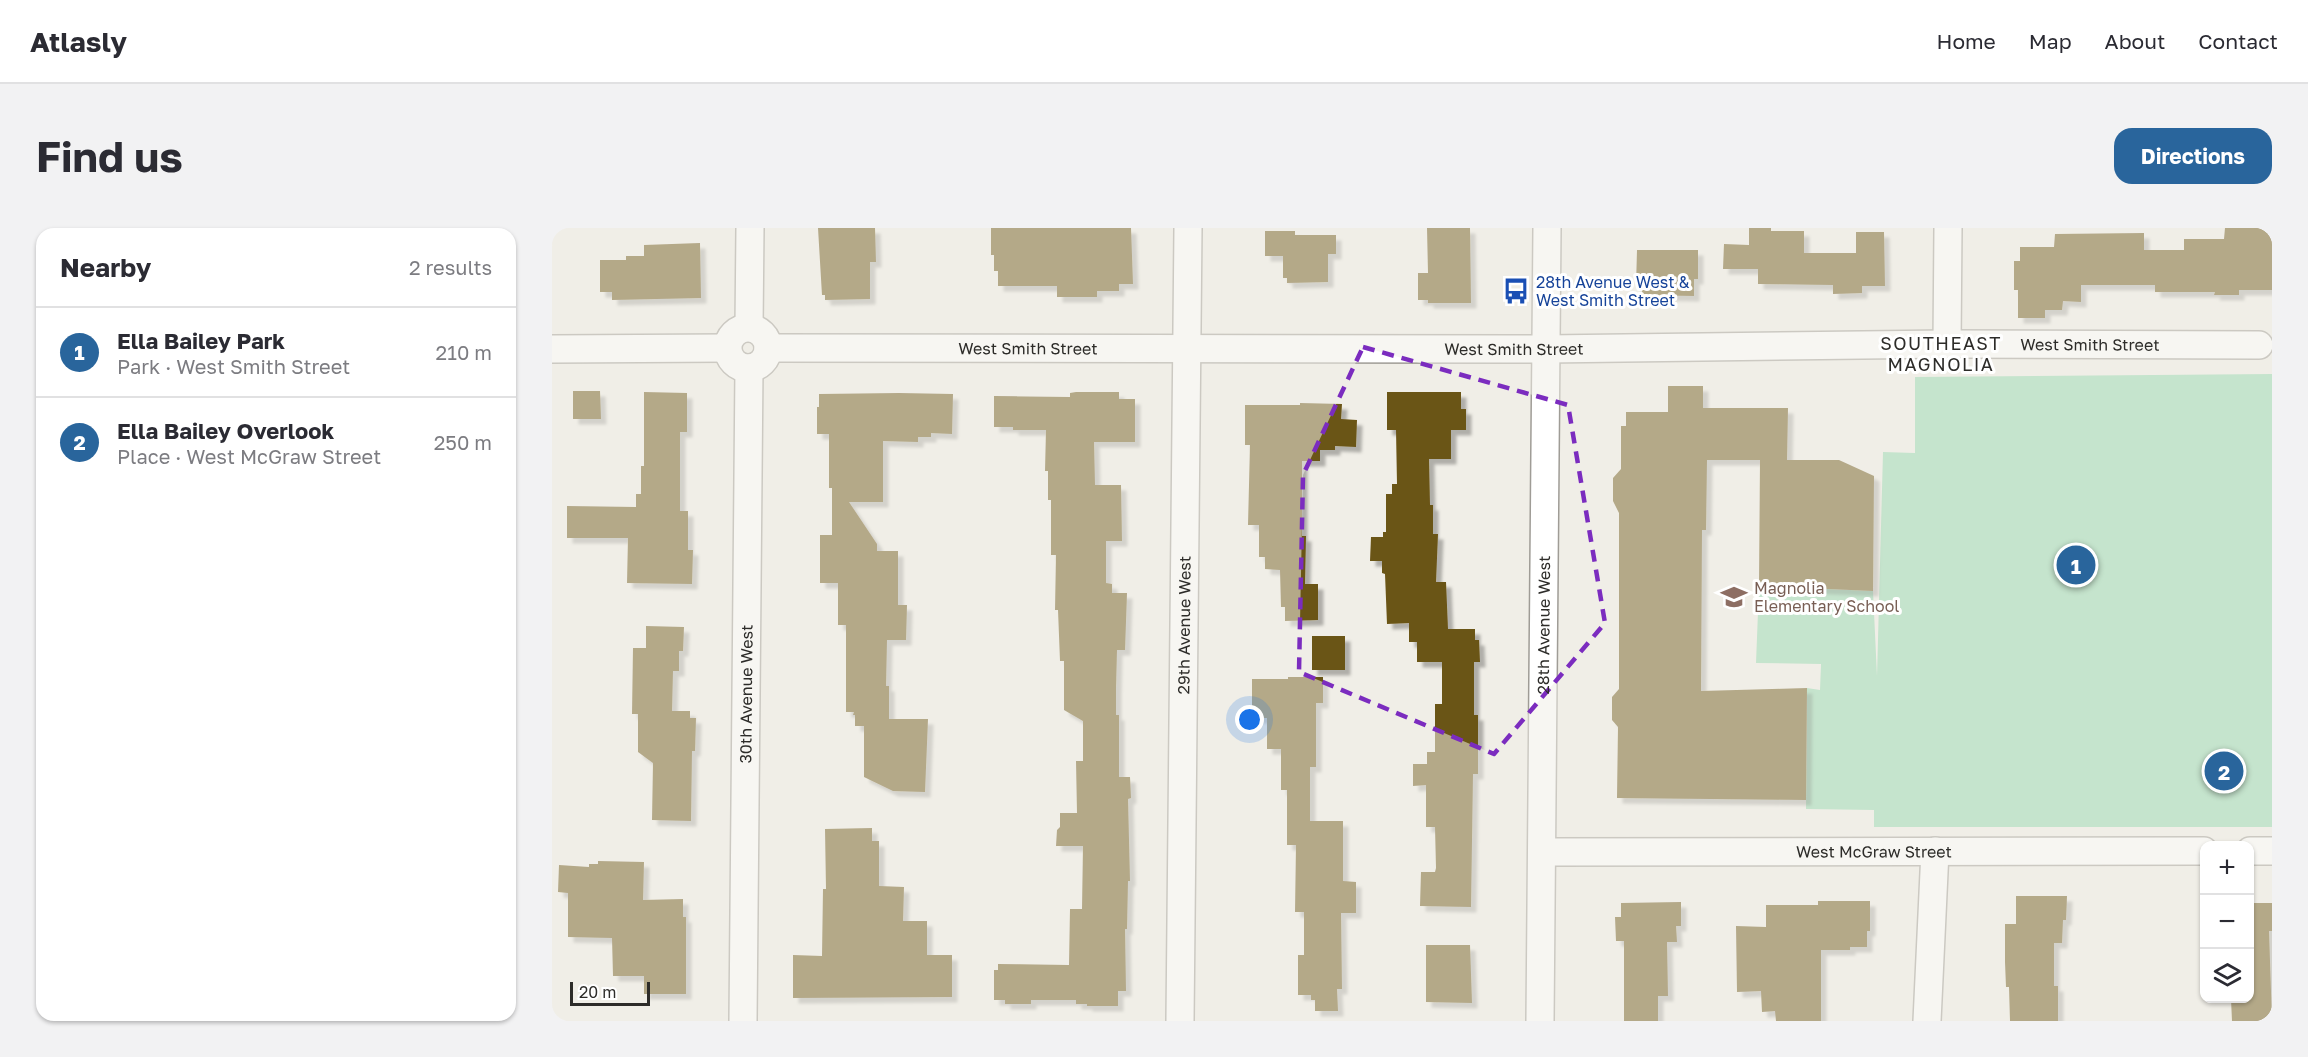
<!DOCTYPE html>
<html lang="en">
<head>
<meta charset="utf-8">
<style>
	body { margin:0; font-family:"Golos Text",sans-serif; background:#f2f2f3; color:#2b2b33 }
	.controls { position:absolute; right:18px; bottom:18px; display:grid; overflow:hidden; border-radius:12px; box-shadow:0 2px 4px #0004 }
	.controls button { width:54px; height:54px; display:grid; place-items:center; padding:0; border:0; border-bottom:2px solid #e1e1e2; background:#fff; color:#2b2b33; font:30px sans-serif }
	.scale { position:absolute; left:18px; bottom:15px; width:80px; box-sizing:border-box; padding-left:6px; border:3px solid #2d2c29; border-top:0; font-size:16px; line-height:21px; white-space:nowrap; color:#2d2c29; -webkit-text-stroke:4px #fff; paint-order:stroke }
	.you { position:absolute; left:698px; top:492px; width:21px; height:21px; margin:-15px; border:4px solid #fff; border-radius:50%; background:#1a73e8; box-shadow:0 0 0 9px #1a73e833 }
	.badge { display:grid; place-items:center; width:39px; height:39px; border-radius:50%; background:#29659c; color:#fff; font-size:20px; font-weight:700 }
	.pin { position:absolute; translate:-50% -50%; border:3px solid #fff; box-shadow:0 2px 6px #0006 }
	.list { margin:0; padding:0; list-style:none }
	h2 { display:flex; justify-content:space-between; align-items:center; height:78px; margin:0; padding:0 24px; font-size:26px }
	h2 small { font-size:20px; font-weight:400; color:#7c7c81 }
	.list li { display:grid; grid-template-columns:39px 1fr auto; gap:18px; align-items:center; box-sizing:border-box; height:90px; padding:0 24px; border-top:2px solid #e1e1e2 }
	.list b { display:block; font-size:22px; white-space:nowrap }
	.list p { margin:0; font-size:20px; white-space:nowrap; color:#7c7c81 }
	.list em { font-size:20px; font-style:normal; color:#7c7c81 }
	.icon { flex:none; width:33px; height:33px; fill:none; stroke:currentColor; stroke-width:2; stroke-linecap:round; stroke-linejoin:round }
	.map { position:relative; flex:none; width:1720px; height:793px; overflow:hidden; border-radius:18px }
	header { display:flex; align-items:center; gap:36px; box-sizing:border-box; height:84px; padding:0 30px; background:#fff; border-bottom:2px solid #e1e1e2 }
	header strong { font-size:28px }
	nav { display:flex; gap:33px; margin-inline-start:auto; font-size:21px }
	.intro { display:flex; align-items:center; justify-content:space-between; box-sizing:border-box; height:144px; padding:0 36px }
	h1 { margin:0; font-size:42px }
	.button { padding:15px 27px; border-radius:18px; background:#29659c; color:#fff; font-size:21px; font-weight:700 }
	main { display:flex; gap:36px; padding:0 36px }
	aside { flex:1; background:#fff; border-radius:18px; box-shadow:0 2px 4px #0004 }
	.map>svg:first-child { display:block }
	.green { fill:#91d7ad }
	.building { fill:#6b5416; filter:url(#shadow) }
	.lines { fill:none; stroke-linecap:round; stroke-linejoin:round }
	.minor-casing { stroke:#9f9c96; stroke-width:30 }
	.minor { stroke:#fff; stroke-width:27 }
	.marked { fill:none; stroke:#7b2cbf; stroke-width:4.5; stroke-dasharray:12 8; stroke-linejoin:round }
	.labels { text-anchor:middle; stroke-width:6; stroke-linejoin:round; paint-order:stroke }
	.transit-label { font-size:16px; fill:#164399; stroke:#fff; text-anchor:start }
	.street-label { font-size:16px; fill:#2d2c29; stroke:#fff }
	.education-label { font-size:16px; fill:#785e54; stroke:#fff; text-anchor:start }
	.neighbourhood-label { font-size:18px; letter-spacing:1.5px; fill:#2d2c29; stroke:#fff }
</style>
</head>
<body>
<header>
<strong>Atlasly</strong>
<nav><a>Home</a><a>Map</a><a>About</a><a>Contact</a></nav>
</header>
<div class="intro"><h1>Find us</h1><a class="button">Directions</a></div>
<main>
<aside>
<h2>Nearby<small>2 results</small></h2>
<ul class="list">
<li><span class="badge">1</span><div><b>Ella Bailey Park</b><p>Park · West Smith Street</p></div><em>210 m</em></li>
<li><span class="badge">2</span><div><b>Ella Bailey Overlook</b><p>Place · West McGraw Street</p></div><em>250 m</em></li>
</ul>
</aside>
<div class="map">
<svg width="1720" height="793" viewBox="0 0 1720 793">
	<defs>
		<filter id="shadow"><feDropShadow dx="5.5" dy="5.5" stdDeviation="1.5" flood-color="#0004"/></filter>
	</defs>
	<rect width="100%" height="100%" fill="#f0eee7"/>
	<path class="green" d="M 1720,146 L 1720,599 L 1322,599 L 1322,582 L 1254,581 L 1255,460 L 1268,462 L 1269,436 L 1204,435 L 1207,358 L 1321,363 L 1325,448 L 1331,224 L 1363,225 L 1363,149 Z"/>
	<g class="building">
		<path d="M 266,0 L 323,0 L 324,34 L 318,34 L 318,71 L 273,72 L 273,67 L 270,67 Z"/>
		<path d="M 439,0 L 579,0 L 581,56 L 567,56 L 567,63 L 545,63 L 545,69 L 505,69 L 505,58 L 446,58 L 446,43 L 442,43 L 442,27 L 439,27 Z"/>
		<path d="M 875,0 L 918,0 L 919,75 L 876,75 L 876,72 L 866,72 L 866,45 L 876,45 Z"/>
		<path d="M 1197,0 L 1219,0 L 1219,3 L 1252,3 L 1252,25 L 1304,25 L 1304,4 L 1332,4 L 1333,58 L 1310,58 L 1310,65 L 1281,66 L 1281,57 L 1206,56 L 1206,41 L 1171,41 L 1172,16 L 1197,17 Z"/>
		<path d="M 1673,0 L 1720,0 L 1720,62 L 1687,62 L 1687,67 L 1662,67 L 1663,64 L 1603,64 L 1603,57 L 1529,57 L 1529,74 L 1511,73 L 1510,82 L 1493,82 L 1493,90 L 1466,90 L 1466,62 L 1462,62 L 1462,33 L 1468,33 L 1468,19 L 1502,19 L 1503,6 L 1592,5 L 1592,22 L 1632,22 L 1632,11 L 1672,11 Z"/>
		<path d="M 713,3 L 743,3 L 743,7 L 784,7 L 784,26 L 776,26 L 776,54 L 735,55 L 735,50 L 731,50 L 731,28 L 713,28 Z"/>
		<path d="M 148,15 L 149,70 L 60,72 L 60,64 L 48,64 L 48,32 L 74,32 L 74,28 L 92,28 L 92,17 Z"/>
		<path d="M 1085,22 L 1146,22 L 1146,51 L 1142,51 L 1142,68 L 1090,67 L 1090,58 L 1084,58 Z"/>
		<path d="M 1116,158 L 1151,158 L 1151,180 L 1236,180 L 1235,232 L 1287,232 L 1322,248 L 1321,363 L 1207,358 L 1208,232 L 1155,232 L 1154,302 L 1150,302 L 1149,463 L 1255,460 L 1254,572 L 1065,570 L 1066,499 L 1060,492 L 1060,469 L 1067,461 L 1067,285 L 1061,273 L 1061,250 L 1069,241 L 1069,198 L 1074,198 L 1074,184 L 1116,184 Z"/>
		<path d="M 21,163 L 48,163 L 49,191 L 21,191 Z"/>
		<path d="M 92,164 L 135,165 L 135,204 L 128,204 L 128,283 L 136,283 L 136,322 L 141,322 L 140,356 L 75,355 L 76,310 L 15,310 L 15,278 L 84,279 L 84,266 L 89,266 L 89,238 L 92,238 Z"/>
		<path d="M 524,164 L 567,164 L 567,171 L 583,171 L 583,214 L 542,214 L 543,257 L 569,257 L 570,313 L 554,313 L 554,355 L 560,356 L 560,365 L 575,365 L 573,422 L 565,422 L 564,460 L 564,487 L 567,487 L 567,549 L 578,549 L 579,570 L 576,571 L 578,653 L 576,653 L 575,701 L 573,701 L 574,763 L 566,763 L 566,778 L 535,778 L 535,776 L 524,776 L 524,772 L 479,772 L 479,776 L 453,776 L 453,772 L 442,772 L 442,742 L 446,742 L 446,736 L 517,737 L 518,681 L 530,681 L 531,618 L 504,618 L 505,602 L 508,599 L 508,585 L 525,585 L 524,533 L 531,533 L 531,493 L 512,482 L 512,433 L 508,433 L 506,382 L 503,382 L 504,327 L 499,327 L 499,272 L 496,272 L 496,243 L 493,243 L 494,202 L 461,202 L 461,199 L 442,199 L 442,168 L 518,169 L 518,165 Z"/>
		<path d="M 835,164 L 909,164 L 909,181 L 914,181 L 914,202 L 899,202 L 899,231 L 877,231 L 878,277 L 881,277 L 881,306 L 886,306 L 884,354 L 894,354 L 896,401 L 923,401 L 923,412 L 927,412 L 928,434 L 922,434 L 922,487 L 926,487 L 926,546 L 921,546 L 919,679 L 868,678 L 869,644 L 883,644 L 884,640 L 883,599 L 874,599 L 874,557 L 861,558 L 861,536 L 875,536 L 875,524 L 883,524 L 883,476 L 890,476 L 890,434 L 865,434 L 865,414 L 857,414 L 857,395 L 835,396 L 833,346 L 830,345 L 830,333 L 818,333 L 819,309 L 831,309 L 831,304 L 834,304 L 834,266 L 840,266 L 840,256 L 845,256 L 844,202 L 835,202 Z"/>
		<path d="M 347,165 L 401,166 L 400,206 L 379,205 L 379,209 L 366,209 L 366,214 L 331,213 L 331,274 L 297,274 L 325,316 L 325,323 L 346,323 L 346,377 L 355,377 L 354,412 L 335,412 L 334,458 L 337,458 L 337,491 L 376,491 L 373,564 L 341,563 L 312,549 L 312,498 L 303,498 L 303,487 L 301,487 L 302,484 L 294,484 L 294,397 L 286,397 L 286,355 L 268,355 L 268,307 L 280,307 L 280,260 L 277,260 L 277,206 L 265,206 L 265,179 L 267,179 L 267,166 Z"/>
		<path d="M 748,175 L 790,176 L 789,191 L 805,192 L 804,219 L 783,218 L 783,222 L 768,222 L 768,233 L 750,233 L 750,308 L 754,308 L 753,356 L 766,356 L 766,392 L 733,393 L 733,379 L 729,379 L 728,342 L 713,341 L 713,329 L 707,329 L 707,297 L 696,297 L 698,217 L 693,217 L 693,177 L 748,177 Z"/>
		<path d="M 94,398 L 132,399 L 131,423 L 127,423 L 127,443 L 121,443 L 120,483 L 138,483 L 138,490 L 144,490 L 143,523 L 140,523 L 139,593 L 100,592 L 101,535 L 86,524 L 86,486 L 80,486 L 81,420 L 94,420 Z"/>
		<rect x="760" y="408" width="33" height="34"/>
		<path d="M 736,449 L 771,449 L 771,475 L 764,475 L 764,539 L 758,539 L 758,593 L 791,593 L 791,653 L 804,654 L 804,685 L 789,685 L 790,761 L 785,761 L 786,783 L 763,783 L 763,772 L 759,772 L 759,767 L 746,767 L 746,727 L 752,727 L 752,684 L 743,684 L 744,617 L 735,617 L 735,562 L 729,562 L 729,521 L 715,521 L 715,490 L 700,490 L 700,451 L 736,451 Z"/>
		<path d="M 320,600 L 320,613 L 327,613 L 327,658 L 352,659 L 351,693 L 375,693 L 375,727 L 400,727 L 400,769 L 241,770 L 241,727 L 270,728 L 271,661 L 274,661 L 273,601 Z"/>
		<path d="M 46,633 L 92,634 L 91,672 L 131,671 L 131,689 L 134,689 L 134,766 L 92,766 L 92,748 L 61,748 L 60,710 L 16,709 L 16,665 L 6,664 L 7,637 L 37,639 L 37,636 L 46,636 Z"/>
		<path d="M 1464,668 L 1515,668 L 1514,692 L 1511,692 L 1510,715 L 1502,715 L 1502,758 L 1506,758 L 1506,793 L 1458,793 L 1457,759 L 1454,759 L 1453,734 L 1453,696 L 1464,696 Z"/>
		<path d="M 1266,673 L 1318,673 L 1318,703 L 1315,703 L 1315,719 L 1298,719 L 1298,722 L 1269,722 L 1269,793 L 1224,793 L 1223,783 L 1210,784 L 1209,763 L 1185,764 L 1184,698 L 1214,699 L 1214,677 L 1266,677 Z"/>
		<path d="M 1129,674 L 1129,698 L 1124,698 L 1125,714 L 1115,714 L 1116,768 L 1106,768 L 1106,793 L 1072,793 L 1072,713 L 1064,713 L 1063,689 L 1069,689 L 1069,675 Z"/>
		<path d="M 1698,675 L 1720,675 L 1720,703 L 1717,703 L 1720,793 L 1680,793 L 1679,771 L 1698,771 Z"/>
		<path d="M 874,717 L 918,717 L 920,775 L 874,774 Z"/>
	</g>
	<g class="lines">
		<g class="minor-casing">
			<g id="minor">
				<path d="M 197,99 L 198,0"/>
				<circle cx="196" cy="120" r="20"/>
				<path d="M 1395,116 L 1396,0"/>
				<path id="s1" d="M 216,120 L 995,121 L 1395,116 L 1707,117"/>
				<path d="M 0,121 L 175,120"/>
				<path d="M 1698,623 L 1720,623"/>
				<path id="s2" d="M 990,624 L 1652,623"/>
				<path id="s3" d="M 191,793 L 197,140"/>
				<path id="s4" d="M 628,793 L 636,0"/>
				<path id="s5" d="M 988,793 L 995,0"/>
				<path d="M 1375,793 L 1383,623"/>
			</g>
		</g>
		<use href="#minor" class="minor"/>
	</g>
	<path d="M0 0H1720V793H0ZM 811,119 L 1016,177 L 1053,395 L 942,526 L 747,444 L 751,247 Z" fill="#f0eee7" fill-opacity=".55" fill-rule="evenodd"/>
	<path class="marked" d="M 811,119 L 1016,177 L 1053,395 L 942,526 L 747,444 L 751,247 Z"/>
	<defs>
		<g id="bus-bare" transform="scale(2.07)"><path d="M-5-6H5V4H4V6H2V4H-2V6H-4V4H-5ZM-3.5-4V0h7V-4ZM-3.5 1.2v1.5H-2V1.2ZM2 1.2v1.5H3.5V1.2Z" fill="#1a4fb4" stroke="#fff" stroke-width="2.5" paint-order="stroke"/></g>
		<g id="school-bare" transform="scale(2.07)"><path d="M0-5L7-2L0 1L-7-2ZM-4 1L0 2.5L4 1V4Q0 6-4 4Z" fill="#8d6e63" stroke="#fff" stroke-width="2.5" paint-order="stroke"/></g>
	</defs>
	<g fill-rule="evenodd">
		<use href="#bus-bare" x="964" y="63"/>
		<use href="#school-bare" x="1182" y="369"/>
	</g>
	<g class="labels">
		<g class="transit-label">
			<text x="984" y="60">28th Avenue West &amp;<tspan x="984" dy="18">West Smith Street</tspan></text>
		</g>
		<g class="street-label">
			<text dy="6" stroke="none"><textPath href="#s1" startOffset="1322">West Smith Street</textPath></text>
			<text dy="6" stroke="none"><textPath href="#s1" startOffset="260">West Smith Street</textPath></text>
			<text dy="6" stroke="none"><textPath href="#s1" startOffset="746">West Smith Street</textPath></text>
			<text dy="6" stroke="none"><textPath href="#s4" startOffset="396">29th Avenue West</textPath></text>
			<text dy="6" stroke="none"><textPath href="#s5" startOffset="396">28th Avenue West</textPath></text>
			<text dy="6" stroke="none"><textPath href="#s3" startOffset="327">30th Avenue West</textPath></text>
			<text dy="6" stroke="none"><textPath href="#s2" startOffset="332">West McGraw Street</textPath></text>
		</g>
		<g class="education-label">
			<text x="1202" y="366">Magnolia<tspan x="1202" dy="18">Elementary School</tspan></text>
		</g>
		<g class="neighbourhood-label">
			<text x="1389" y="122">SOUTHEAST<tspan x="1389" dy="21">MAGNOLIA</tspan></text>
		</g>
	</g>
</svg>
<div class="controls">
<button>+</button>
<button>−</button>
<button><svg class="icon" aria-label="layers" viewBox="0 0 24 24"><path d="M12 4l9 5-9 5-9-5zM3 14l9 5 9-5"/></svg></button>
</div>
<div class="scale">20 m</div>
<div class="you"></div>
<div class="pin badge" style="left:1524px;top:337px">1</div>
<div class="pin badge" style="left:1672px;top:543px">2</div>
</div>
</main>
</body>
</html>
